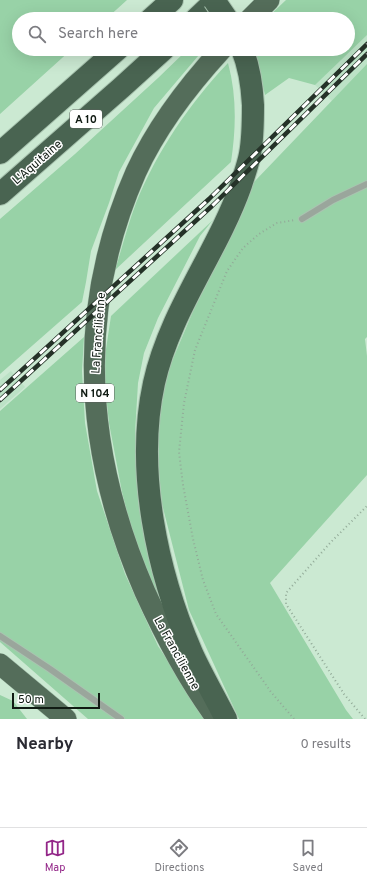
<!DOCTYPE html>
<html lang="en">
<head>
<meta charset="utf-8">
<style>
	body { margin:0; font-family:Overpass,sans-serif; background:#f7f7f7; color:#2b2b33 }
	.scale { position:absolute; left:12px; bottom:10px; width:88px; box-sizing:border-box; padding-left:4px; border:2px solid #101b13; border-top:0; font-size:11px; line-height:14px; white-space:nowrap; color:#101b13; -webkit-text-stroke:3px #fff; paint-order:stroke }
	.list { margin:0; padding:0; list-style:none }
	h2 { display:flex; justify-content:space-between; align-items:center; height:52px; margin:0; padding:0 16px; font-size:17px }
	h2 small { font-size:13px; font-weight:400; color:#7c7c81 }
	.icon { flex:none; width:22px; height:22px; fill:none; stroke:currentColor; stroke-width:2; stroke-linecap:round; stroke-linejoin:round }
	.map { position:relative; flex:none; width:367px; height:719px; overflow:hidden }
	.search { position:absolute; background:#fff; box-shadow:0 4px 16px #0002; left:12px; right:12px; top:12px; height:44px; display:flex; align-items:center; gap:10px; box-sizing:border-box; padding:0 14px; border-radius:22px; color:#7c7c81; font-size:15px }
	.sheet { height:108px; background:#fff }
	nav { display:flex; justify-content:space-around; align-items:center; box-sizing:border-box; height:56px; border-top:1px solid #e1e1e2; background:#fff; font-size:11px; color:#7c7c81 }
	nav a { display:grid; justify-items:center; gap:2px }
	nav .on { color:#932688 }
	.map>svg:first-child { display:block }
	.built { fill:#bce2c6 }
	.green { fill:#98d2a7 }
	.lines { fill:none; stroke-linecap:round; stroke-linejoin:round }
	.service-casing { stroke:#a9c4b0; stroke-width:8 }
	.trunk-casing { stroke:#a9c4b0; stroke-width:22 }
	.motorway-casing { stroke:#a9c4b0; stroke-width:24 }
	.path { stroke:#92aa98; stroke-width:2; stroke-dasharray:1 3; stroke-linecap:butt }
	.service { stroke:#9aa69c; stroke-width:6 }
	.trunk { stroke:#546d5a; stroke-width:21 }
	.motorway { stroke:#496451; stroke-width:22 }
	.rail-casing { stroke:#253228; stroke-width:4.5 }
	.rail { stroke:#fff; stroke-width:3; stroke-dasharray:9; stroke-linecap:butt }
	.motorway-bridge-casing { stroke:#a9c4b0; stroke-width:24; stroke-linecap:butt }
	.motorway-bridge { stroke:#496451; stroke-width:22 }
	.labels { text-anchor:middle; stroke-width:3; stroke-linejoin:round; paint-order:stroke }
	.shield { fill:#fff; stroke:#585f5a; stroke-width:1 }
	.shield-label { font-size:11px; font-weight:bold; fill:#101b13 }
	.street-label { font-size:12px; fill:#101b13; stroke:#fff }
</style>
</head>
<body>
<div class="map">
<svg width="367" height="719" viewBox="0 0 367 719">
	<rect width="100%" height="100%" fill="#cbe9d2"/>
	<g class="built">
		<path d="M 367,32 L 367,68 L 332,101 L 315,85 Z"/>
		<path d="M 11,371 L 25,387 L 0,409 L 0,380 Z"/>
	</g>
	<g class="green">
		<path d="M 0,0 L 127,0 L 106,19 L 19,19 L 19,49 L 72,49 L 0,114 Z"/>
		<path d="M 286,0 L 367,0 L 367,35 L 315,85 L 289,78 L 265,95 L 254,49 L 348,49 L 348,19 L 266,19 Z"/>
		<path d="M 188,49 L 204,49 L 154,108 L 119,172 L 109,203 L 91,251 L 86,282 L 82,302 L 0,374 L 0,219 L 75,154 L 158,78 Z"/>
		<path d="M 228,63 C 237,96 236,129 231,162 L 115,270 C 122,248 128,224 136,203 C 157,151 190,103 228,63 Z"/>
		<path d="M 367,64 L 367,337 L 365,339 L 367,356 L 367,475 L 270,583 L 346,710 L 353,719 L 239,719 L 189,610 L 162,504 L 157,452 L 161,387 L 194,309 L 243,212 L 252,184 Z"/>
		<path d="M 213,220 L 200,236 L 158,318 L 144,353 L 138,383 L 135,433 L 138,470 L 138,500 L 142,525 L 161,595 L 159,602 L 133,537 L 122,492 L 109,423 L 104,375 L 106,349 L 111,316 Z"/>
		<path d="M 84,337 L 82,371 L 85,423 L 97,491 L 125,574 L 158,646 L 207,719 L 88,719 L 0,642 L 0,411 Z"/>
		<path d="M 0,695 L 13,701 L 27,719 L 0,719 Z"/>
	</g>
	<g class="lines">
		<g class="service-casing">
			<g id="service">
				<path d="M 302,219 L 333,200 L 367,184"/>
				<path d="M 0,636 L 50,669 L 121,719"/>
			</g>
		</g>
		<g class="trunk-casing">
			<g id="trunk">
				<path d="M 250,19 L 269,0"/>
				<path d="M 0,664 L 66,719"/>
				<path d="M 217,719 C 188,680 165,636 145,592 C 85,454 74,312 136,172 C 157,126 188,86 222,49"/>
			</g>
		</g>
		<g class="motorway-casing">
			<g id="motorway">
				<path d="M 151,19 L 172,0"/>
				<path d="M 196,19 L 216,0"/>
				<path d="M 0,153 L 118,49"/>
				<path d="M 0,194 L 121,88 L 164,49"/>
				<path d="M 226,719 C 215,697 202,675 192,653 C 157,572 135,470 154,383 C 170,311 217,253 241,185 C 244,175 248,165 250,154 C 253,138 253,121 253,105 C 252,86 249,66 242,49"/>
			</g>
		</g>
		<g class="path">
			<path d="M 294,719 L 271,692 L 216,614 L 203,580 L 193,539 L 183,485 L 179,452 L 184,403 L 195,350 L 227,271 L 243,248 L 259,234 L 277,223 L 295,220"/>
			<path d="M 365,719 L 344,694 L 286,604 L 286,593 L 330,543 L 367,506"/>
		</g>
		<use href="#service" class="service"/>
		<use href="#trunk" class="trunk"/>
		<use href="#motorway" class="motorway"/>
		<g class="rail-casing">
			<g id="rail">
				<path d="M 0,390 L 209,199 L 367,44"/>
				<path d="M 0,400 L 212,206 L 367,54"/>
			</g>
		</g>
		<use href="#rail" class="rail"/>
		<g class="motorway-bridge-casing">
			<path id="motorway-bridge" d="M 214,0 L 227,19"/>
		</g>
		<use href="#motorway-bridge" class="motorway-bridge"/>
	</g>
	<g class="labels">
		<g class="shield">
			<rect x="70" y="110" width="32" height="18" rx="3"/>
			<rect x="76" y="384" width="38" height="18" rx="3"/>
		</g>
		<g class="shield-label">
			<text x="86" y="123">A 10</text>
			<text x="95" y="397">N 104</text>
		</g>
		<g class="street-label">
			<text transform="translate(37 162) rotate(-41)" y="4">L'Aquitaine</text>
			<text transform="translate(98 333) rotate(-86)" y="4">La Francilienne</text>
			<text transform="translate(177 653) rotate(61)" y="4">La Francilienne</text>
		</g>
	</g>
</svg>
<div class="scale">50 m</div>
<div class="search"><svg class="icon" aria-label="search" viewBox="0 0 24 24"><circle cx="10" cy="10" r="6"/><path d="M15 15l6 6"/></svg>Search here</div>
</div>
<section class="sheet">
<h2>Nearby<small>0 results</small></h2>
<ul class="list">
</ul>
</section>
<nav>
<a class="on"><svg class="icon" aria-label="map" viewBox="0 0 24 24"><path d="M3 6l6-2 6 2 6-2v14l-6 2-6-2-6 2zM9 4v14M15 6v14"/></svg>Map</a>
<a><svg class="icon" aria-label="directions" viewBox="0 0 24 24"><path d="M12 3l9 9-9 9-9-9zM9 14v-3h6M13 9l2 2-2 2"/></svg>Directions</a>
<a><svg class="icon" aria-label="saved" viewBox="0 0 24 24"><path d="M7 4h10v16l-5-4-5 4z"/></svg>Saved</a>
</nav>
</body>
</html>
